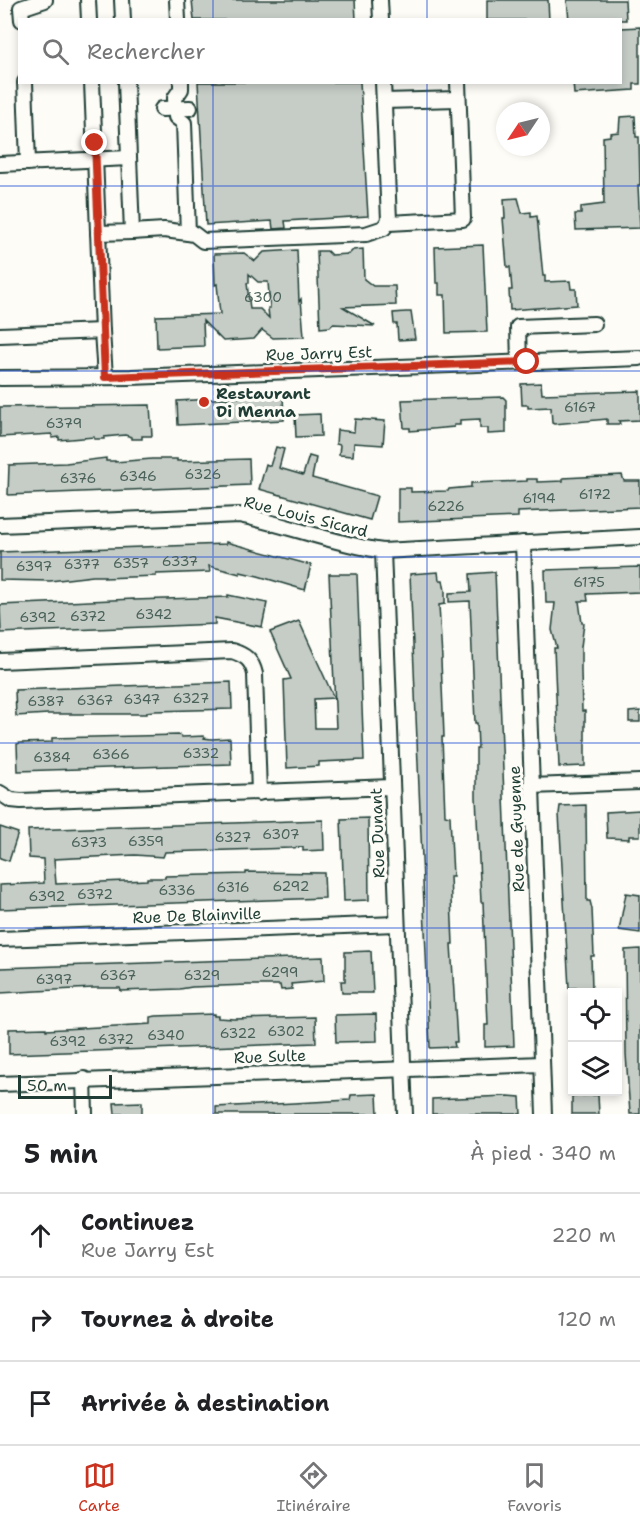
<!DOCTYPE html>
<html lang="fr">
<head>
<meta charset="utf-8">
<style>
	body { margin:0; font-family:"Shantell Sans",sans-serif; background:#f6f6f6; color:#202124 }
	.controls { position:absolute; right:18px; bottom:18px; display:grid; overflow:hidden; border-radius:0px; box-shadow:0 3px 9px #0003 }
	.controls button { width:54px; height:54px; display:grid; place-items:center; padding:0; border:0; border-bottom:2px solid #e0e0e0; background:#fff; color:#202124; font:30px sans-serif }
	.compass { position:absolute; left:496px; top:102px; width:54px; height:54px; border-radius:50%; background:#fff; box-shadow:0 3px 9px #0003; rotate:235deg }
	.scale { position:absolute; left:18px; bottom:15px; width:94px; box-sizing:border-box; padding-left:6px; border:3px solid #1f3d34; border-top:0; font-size:16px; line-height:21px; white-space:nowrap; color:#1f3d34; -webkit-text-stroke:4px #fdfcf7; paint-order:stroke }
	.stop { position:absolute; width:18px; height:18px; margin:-14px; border:4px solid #c8321e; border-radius:50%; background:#fff }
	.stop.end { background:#c8321e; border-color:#fff; box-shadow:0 2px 6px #0008 }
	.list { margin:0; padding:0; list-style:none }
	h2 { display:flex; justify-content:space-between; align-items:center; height:78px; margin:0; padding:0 24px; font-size:26px }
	h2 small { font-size:20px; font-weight:400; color:#757577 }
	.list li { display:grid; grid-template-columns:39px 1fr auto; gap:18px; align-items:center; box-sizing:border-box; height:84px; padding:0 24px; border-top:2px solid #e0e0e0 }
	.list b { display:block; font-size:22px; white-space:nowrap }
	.list p { margin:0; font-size:20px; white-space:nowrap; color:#757577 }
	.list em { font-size:20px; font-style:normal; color:#757577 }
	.icon { flex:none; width:33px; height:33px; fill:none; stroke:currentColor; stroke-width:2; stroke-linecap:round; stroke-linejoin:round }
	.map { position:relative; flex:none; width:640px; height:1114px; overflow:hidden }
	.search { position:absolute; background:#fff; box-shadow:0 3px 9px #0003; left:18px; right:18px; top:18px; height:66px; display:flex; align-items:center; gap:15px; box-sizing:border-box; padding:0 21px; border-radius:0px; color:#757577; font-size:22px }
	.sheet { height:330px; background:#fff }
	nav { display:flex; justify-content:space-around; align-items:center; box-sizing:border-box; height:84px; border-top:2px solid #e0e0e0; background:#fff; font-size:16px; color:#757577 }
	nav a { display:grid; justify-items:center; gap:3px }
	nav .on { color:#c8321e }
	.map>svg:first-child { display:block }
	.building { fill:#c6cdc7; stroke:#1f3d34; stroke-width:1.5; fill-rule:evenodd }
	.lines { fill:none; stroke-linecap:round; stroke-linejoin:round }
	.minor-casing { stroke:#1f3d34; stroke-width:18 }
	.minor { stroke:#fdfcf7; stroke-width:14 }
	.route { stroke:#c8321e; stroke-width:8 }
	.grid { fill:none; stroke:#1d4ed8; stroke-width:1.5; stroke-opacity:0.55 }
	.poi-dot { fill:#c8321e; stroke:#fdfcf7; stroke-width:2 }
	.labels { text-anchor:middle; stroke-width:6; stroke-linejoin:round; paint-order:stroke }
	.number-label { font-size:14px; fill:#496159 }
	.street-label { font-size:16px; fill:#1f3d34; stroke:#fdfcf7 }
	.poi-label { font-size:16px; font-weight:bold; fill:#1f3d34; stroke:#fdfcf7; text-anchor:start }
</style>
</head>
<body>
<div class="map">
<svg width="640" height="1114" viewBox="0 0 640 1114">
	<rect width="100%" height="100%" fill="#fdfcf7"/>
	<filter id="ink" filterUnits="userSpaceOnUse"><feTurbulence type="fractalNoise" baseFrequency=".0167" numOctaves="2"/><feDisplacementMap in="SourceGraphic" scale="12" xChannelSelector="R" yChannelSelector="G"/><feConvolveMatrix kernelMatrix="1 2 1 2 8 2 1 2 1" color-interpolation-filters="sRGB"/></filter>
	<g filter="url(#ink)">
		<g class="building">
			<path d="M 192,0 L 355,0 L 356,20 L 194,20 Z"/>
			<path d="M 487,0 L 548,0 L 549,20 L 487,20 Z"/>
			<path d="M 567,0 L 625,0 L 626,20 L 569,20 Z"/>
			<path d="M 640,27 L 640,84 L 634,84 L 634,90 L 574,94 L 573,82 L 621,82 L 621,28 Z"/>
			<path d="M 198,82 L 360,82 L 368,216 L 285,221 L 286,228 L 273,229 L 272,221 L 206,225 Z"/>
			<path d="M 635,116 L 636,137 L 639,137 L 640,185 L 638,185 L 640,228 L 576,230 L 575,214 L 581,214 L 581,207 L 604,204 L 603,137 L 610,136 L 610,133 L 619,132 L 620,117 Z"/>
			<path d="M 518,198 L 522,213 L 531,212 L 531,217 L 537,216 L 543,276 L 545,276 L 545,282 L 570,281 L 571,289 L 576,289 L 577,305 L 510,310 L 509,290 L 512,290 L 510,267 L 507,267 L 503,218 L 505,218 L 504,199 Z"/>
			<path d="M 483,245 L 487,332 L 446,333 L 445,295 L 439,295 L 439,283 L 436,283 L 435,247 Z"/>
			<path d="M 363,249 L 364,279 L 373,286 L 395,286 L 396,305 L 343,307 L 375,326 L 333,324 L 330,327 L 320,328 L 317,251 L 327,251 L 331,255 L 349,254 L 353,250 Z"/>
			<path d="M 297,250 L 299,302 L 301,299 L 304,337 L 273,338 L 262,330 L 254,339 L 223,341 L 203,321 L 204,346 L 157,348 L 156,316 L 220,314 L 217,284 L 215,285 L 214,254 L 244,253 L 255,261 L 264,252 ZM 249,274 L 258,282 L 268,282 L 270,308 L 268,308 L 269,318 L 260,309 L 250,309 L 247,283 L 249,283 Z"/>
			<path d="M 406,312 L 411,312 L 415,339 L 398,340 L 397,324 L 394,324 L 393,313 Z"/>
			<path d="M 541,383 L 542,394 L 640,391 L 640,420 L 619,421 L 620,424 L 607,424 L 607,419 L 554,424 L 552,423 L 551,407 L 528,408 L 528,405 L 522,405 L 521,384 Z"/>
			<path d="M 283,395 L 284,420 L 178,425 L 177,401 Z"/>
			<path d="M 503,397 L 506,400 L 506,433 L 488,434 L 488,428 L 480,428 L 480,419 L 460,420 L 460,425 L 454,425 L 454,427 L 410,431 L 410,428 L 404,428 L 402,400 Z"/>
			<path d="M 150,405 L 152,436 L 142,436 L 142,439 L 132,439 L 132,437 L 125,435 L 104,437 L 104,439 L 94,439 L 94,437 L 59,440 L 59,437 L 52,438 L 52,434 L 0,437 L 0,407 Z"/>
			<path d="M 320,414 L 321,436 L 296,437 L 295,415 Z"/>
			<path d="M 355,419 L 385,421 L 383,445 L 354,443 L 353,456 L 339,455 L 340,445 L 336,444 L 337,430 L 354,432 Z"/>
			<path d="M 276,447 L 284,449 L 279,468 L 303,475 L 309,456 L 316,458 L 312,478 L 377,496 L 370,520 L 259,489 L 266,464 L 270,466 Z"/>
			<path d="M 106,458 L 106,461 L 115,461 L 115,462 L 152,459 L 177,459 L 177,461 L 249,459 L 250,485 L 8,495 L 9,465 L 66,463 Z"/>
			<path d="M 622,475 L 624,481 L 640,481 L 640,507 L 518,512 L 518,517 L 398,522 L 398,488 L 411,488 L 411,492 L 448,491 L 449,489 L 471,487 L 471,483 L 527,481 L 527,479 L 537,479 L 537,482 L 563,481 L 563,478 Z"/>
			<path d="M 226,542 L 311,565 L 305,590 L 258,576 L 240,572 L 240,574 L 209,566 L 210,572 L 156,574 L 156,576 L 104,578 L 105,576 L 93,576 L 50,581 L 0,580 L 0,552 L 226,544 Z"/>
			<path d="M 640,567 L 640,592 L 587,594 L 588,601 L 579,601 L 582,623 L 584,623 L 581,647 L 581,671 L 582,711 L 585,711 L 585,766 L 559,767 L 554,648 L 557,648 L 552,630 L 555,603 L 546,603 L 545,570 Z"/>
			<path d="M 438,572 L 439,580 L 443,580 L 445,591 L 445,604 L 439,605 L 442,659 L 441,660 L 444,737 L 442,737 L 445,815 L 450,816 L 453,876 L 450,876 L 453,944 L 451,944 L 457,1042 L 454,1042 L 455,1047 L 430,1048 L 410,574 Z"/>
			<path d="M 495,572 L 514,1046 L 485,1047 L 485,1025 L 488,1025 L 483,902 L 481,902 L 476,797 L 476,748 L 478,748 L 477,723 L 475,723 L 470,601 L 449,602 L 449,593 L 471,592 L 470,574 Z"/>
			<path d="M 329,574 L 357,574 L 364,760 L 319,762 L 319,766 L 287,768 L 284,680 L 291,679 L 270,632 L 299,621 L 334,698 L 314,699 L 315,728 L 336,728 Z"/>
			<path d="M 228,595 L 267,603 L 262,627 L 215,618 L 215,624 L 1,633 L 0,605 L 134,599 L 134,600 L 228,597 Z"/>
			<path d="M 231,682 L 232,709 L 154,711 L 147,712 L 147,714 L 48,714 L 16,716 L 15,690 Z"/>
			<path d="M 640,711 L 640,722 L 629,722 L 629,712 Z"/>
			<path d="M 179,735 L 182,737 L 204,736 L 204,738 L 211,739 L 230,738 L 231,764 L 18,771 L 17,744 L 20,743 L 52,742 L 52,738 Z"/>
			<path d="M 586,805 L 587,901 L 590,901 L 592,909 L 594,956 L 591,956 L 592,988 L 569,988 L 559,814 L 560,806 Z"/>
			<path d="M 640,810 L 640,836 L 629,836 L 629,839 L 607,838 L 606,812 Z"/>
			<path d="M 368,818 L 369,900 L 344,901 L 341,819 Z"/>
			<path d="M 323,820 L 324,850 L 303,851 L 303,847 L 291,848 L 165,852 L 163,857 L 135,855 L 54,859 L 56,884 L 147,880 L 147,878 L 165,878 L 165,876 L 246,874 L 246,872 L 324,873 L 325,898 L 0,909 L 0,885 L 44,883 L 43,859 L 29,858 L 28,830 Z"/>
			<path d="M 0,827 L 18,833 L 9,861 L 0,858 Z"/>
			<path d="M 626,893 L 640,895 L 640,933 L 619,930 Z"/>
			<path d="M 640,949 L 640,1114 L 630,1114 L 626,1054 L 625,950 Z"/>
			<path d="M 371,951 L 373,993 L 342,993 L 341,981 L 345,981 L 345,952 Z"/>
			<path d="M 323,957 L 324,981 L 291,984 L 292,989 L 281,990 L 280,985 L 248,985 L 192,987 L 180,989 L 121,991 L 120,988 L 93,988 L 0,993 L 0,968 Z"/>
			<path d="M 214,1014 L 214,1016 L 218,1016 L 218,1018 L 234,1019 L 315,1017 L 316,1043 L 9,1054 L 9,1029 L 46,1028 L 46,1030 L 151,1024 L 151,1017 L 156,1016 Z"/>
			<path d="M 376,1014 L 377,1041 L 336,1042 L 335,1015 Z"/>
			<path d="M 377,1094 L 378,1114 L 216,1114 L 216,1107 L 350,1100 L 351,1095 Z"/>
			<path d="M 598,1095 L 599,1114 L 572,1114 L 572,1096 Z"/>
			<path d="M 508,1096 L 520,1097 L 521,1114 L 432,1114 L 432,1099 Z"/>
			<path d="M 142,1102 L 142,1114 L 115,1114 L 114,1103 Z"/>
		</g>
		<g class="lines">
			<g class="minor-casing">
				<g id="minor">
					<path d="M 88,0 L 89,20"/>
					<path d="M 122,0 L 123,20"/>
					<path d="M 177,0 L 178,20"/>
					<path d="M 380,0 L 381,20"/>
					<path d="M 22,20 L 21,8 L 45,0"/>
					<path d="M 25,82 L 28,163"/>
					<path d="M 92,82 L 102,331"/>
					<path d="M 384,101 L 458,99"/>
					<path d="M 162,109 L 190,108"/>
					<path d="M 0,164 L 129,158"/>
					<path d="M 389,223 L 463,219 L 458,82"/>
					<path d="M 132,232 L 164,230 L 188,233 L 184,123 L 176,117 L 175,98 L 181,89 L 181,82"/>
					<path d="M 98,233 L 132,232 L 126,82"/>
					<path d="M 188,233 L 194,234 L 203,241 L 366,234 L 384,228 L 389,220 L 383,82"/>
					<path d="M 0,335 L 102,331 L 105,377"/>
					<path d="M 519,362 L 518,327 L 594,324"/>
					<path d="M 0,378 L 131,377 L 640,358"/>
					<path d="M 0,525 L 239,515 C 288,525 334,544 383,551 L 640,537"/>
					<path d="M 523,543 L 544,1114"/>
					<path d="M 383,551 L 405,1114"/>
					<path d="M 0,661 L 232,651 C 245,655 252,660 255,674 L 259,793"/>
					<path d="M 531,786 L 640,782"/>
					<path d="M 0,793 L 11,800 L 21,801 L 392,787"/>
					<path d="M 0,939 L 396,924"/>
					<path d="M 84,1079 L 85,1114"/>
					<path d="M 0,1084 L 542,1064"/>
				</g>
			</g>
			<use href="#minor" class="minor"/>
		</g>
	</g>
	<g class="lines" filter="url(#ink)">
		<path class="route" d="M 95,143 L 105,377 L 527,362"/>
	</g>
	<path class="grid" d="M 213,0 L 213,20M 427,0 L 427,20M 213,82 L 213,1114M 427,82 L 427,1114M 0,186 L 640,186M 0,371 L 640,371M 0,557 L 640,557M 0,743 L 640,743M 0,928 L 640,928"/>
	<circle class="poi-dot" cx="204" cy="402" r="6"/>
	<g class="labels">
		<g class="number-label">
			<text x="263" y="302">6300</text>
			<text x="580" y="412">6167</text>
			<text x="64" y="428">6379</text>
			<text x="203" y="479">6326</text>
			<text x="138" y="481">6346</text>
			<text x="78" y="483">6376</text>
			<text x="595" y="499">6172</text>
			<text x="539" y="503">6194</text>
			<text x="446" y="511">6226</text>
			<text x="180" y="566">6337</text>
			<text x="131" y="568">6357</text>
			<text x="82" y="569">6377</text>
			<text x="34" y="571">6397</text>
			<text x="589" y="587">6175</text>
			<text x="154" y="619">6342</text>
			<text x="88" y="621">6372</text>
			<text x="38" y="622">6392</text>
			<text x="191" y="703">6327</text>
			<text x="142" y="704">6347</text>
			<text x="95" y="705">6367</text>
			<text x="46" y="706">6387</text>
			<text x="201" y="758">6332</text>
			<text x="111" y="759">6366</text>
			<text x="52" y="762">6384</text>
			<text x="281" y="839">6307</text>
			<text x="233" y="842">6327</text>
			<text x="146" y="846">6359</text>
			<text x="89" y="847">6373</text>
			<text x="291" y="891">6292</text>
			<text x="233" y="892">6316</text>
			<text x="177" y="895">6336</text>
			<text x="95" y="899">6372</text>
			<text x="47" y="901">6392</text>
			<text x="280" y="977">6299</text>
			<text x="118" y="980">6367</text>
			<text x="202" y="980">6329</text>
			<text x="54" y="984">6397</text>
			<text x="286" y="1036">6302</text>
			<text x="238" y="1038">6322</text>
			<text x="166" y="1040">6340</text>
			<text x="116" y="1044">6372</text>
			<text x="68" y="1046">6392</text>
		</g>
		<g class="street-label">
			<text transform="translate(319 353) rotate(-2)" y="6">Rue Jarry Est</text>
			<text transform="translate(306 516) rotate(14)" y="6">Rue Louis Sicard</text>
			<text transform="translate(516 829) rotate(-92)" y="6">Rue de Guyenne</text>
			<text transform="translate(377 833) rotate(-92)" y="6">Rue Dunant</text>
			<text transform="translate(197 915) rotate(-2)" y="6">Rue De Blainville</text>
			<text transform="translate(270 1056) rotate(-2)" y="6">Rue Sulte</text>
		</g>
		<g class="poi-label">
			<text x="216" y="399">Restaurant<tspan x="216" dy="18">Di Menna</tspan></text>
		</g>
	</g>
</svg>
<div class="controls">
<button><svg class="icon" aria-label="locate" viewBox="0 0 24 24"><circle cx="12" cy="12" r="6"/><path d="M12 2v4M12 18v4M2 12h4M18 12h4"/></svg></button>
<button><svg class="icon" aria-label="layers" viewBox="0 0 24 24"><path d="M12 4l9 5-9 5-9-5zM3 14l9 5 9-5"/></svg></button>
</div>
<svg class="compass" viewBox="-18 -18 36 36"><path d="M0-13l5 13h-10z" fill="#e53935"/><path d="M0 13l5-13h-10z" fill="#757577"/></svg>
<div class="scale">50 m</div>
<div class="stop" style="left:527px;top:362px"></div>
<div class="stop end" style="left:95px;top:143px"></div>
<div class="search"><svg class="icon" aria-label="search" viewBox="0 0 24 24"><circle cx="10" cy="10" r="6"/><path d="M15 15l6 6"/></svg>Rechercher</div>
</div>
<section class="sheet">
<h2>5 min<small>À pied · 340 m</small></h2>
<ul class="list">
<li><svg class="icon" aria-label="ahead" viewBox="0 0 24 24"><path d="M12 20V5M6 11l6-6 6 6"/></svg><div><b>Continuez</b><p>Rue Jarry Est</p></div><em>220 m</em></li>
<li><svg class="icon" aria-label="right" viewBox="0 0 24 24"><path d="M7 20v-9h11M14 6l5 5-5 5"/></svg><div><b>Tournez à droite</b></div><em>120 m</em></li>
<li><svg class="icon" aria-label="arrive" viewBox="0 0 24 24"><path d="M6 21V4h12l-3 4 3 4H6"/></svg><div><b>Arrivée à destination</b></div></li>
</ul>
</section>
<nav>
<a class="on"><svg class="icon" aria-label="map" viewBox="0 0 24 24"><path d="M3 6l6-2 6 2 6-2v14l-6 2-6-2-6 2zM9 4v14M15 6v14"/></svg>Carte</a>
<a><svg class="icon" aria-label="directions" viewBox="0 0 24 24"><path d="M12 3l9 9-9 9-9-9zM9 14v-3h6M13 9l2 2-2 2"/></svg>Itinéraire</a>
<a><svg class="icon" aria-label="saved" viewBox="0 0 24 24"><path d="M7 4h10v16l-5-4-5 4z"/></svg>Favoris</a>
</nav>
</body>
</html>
